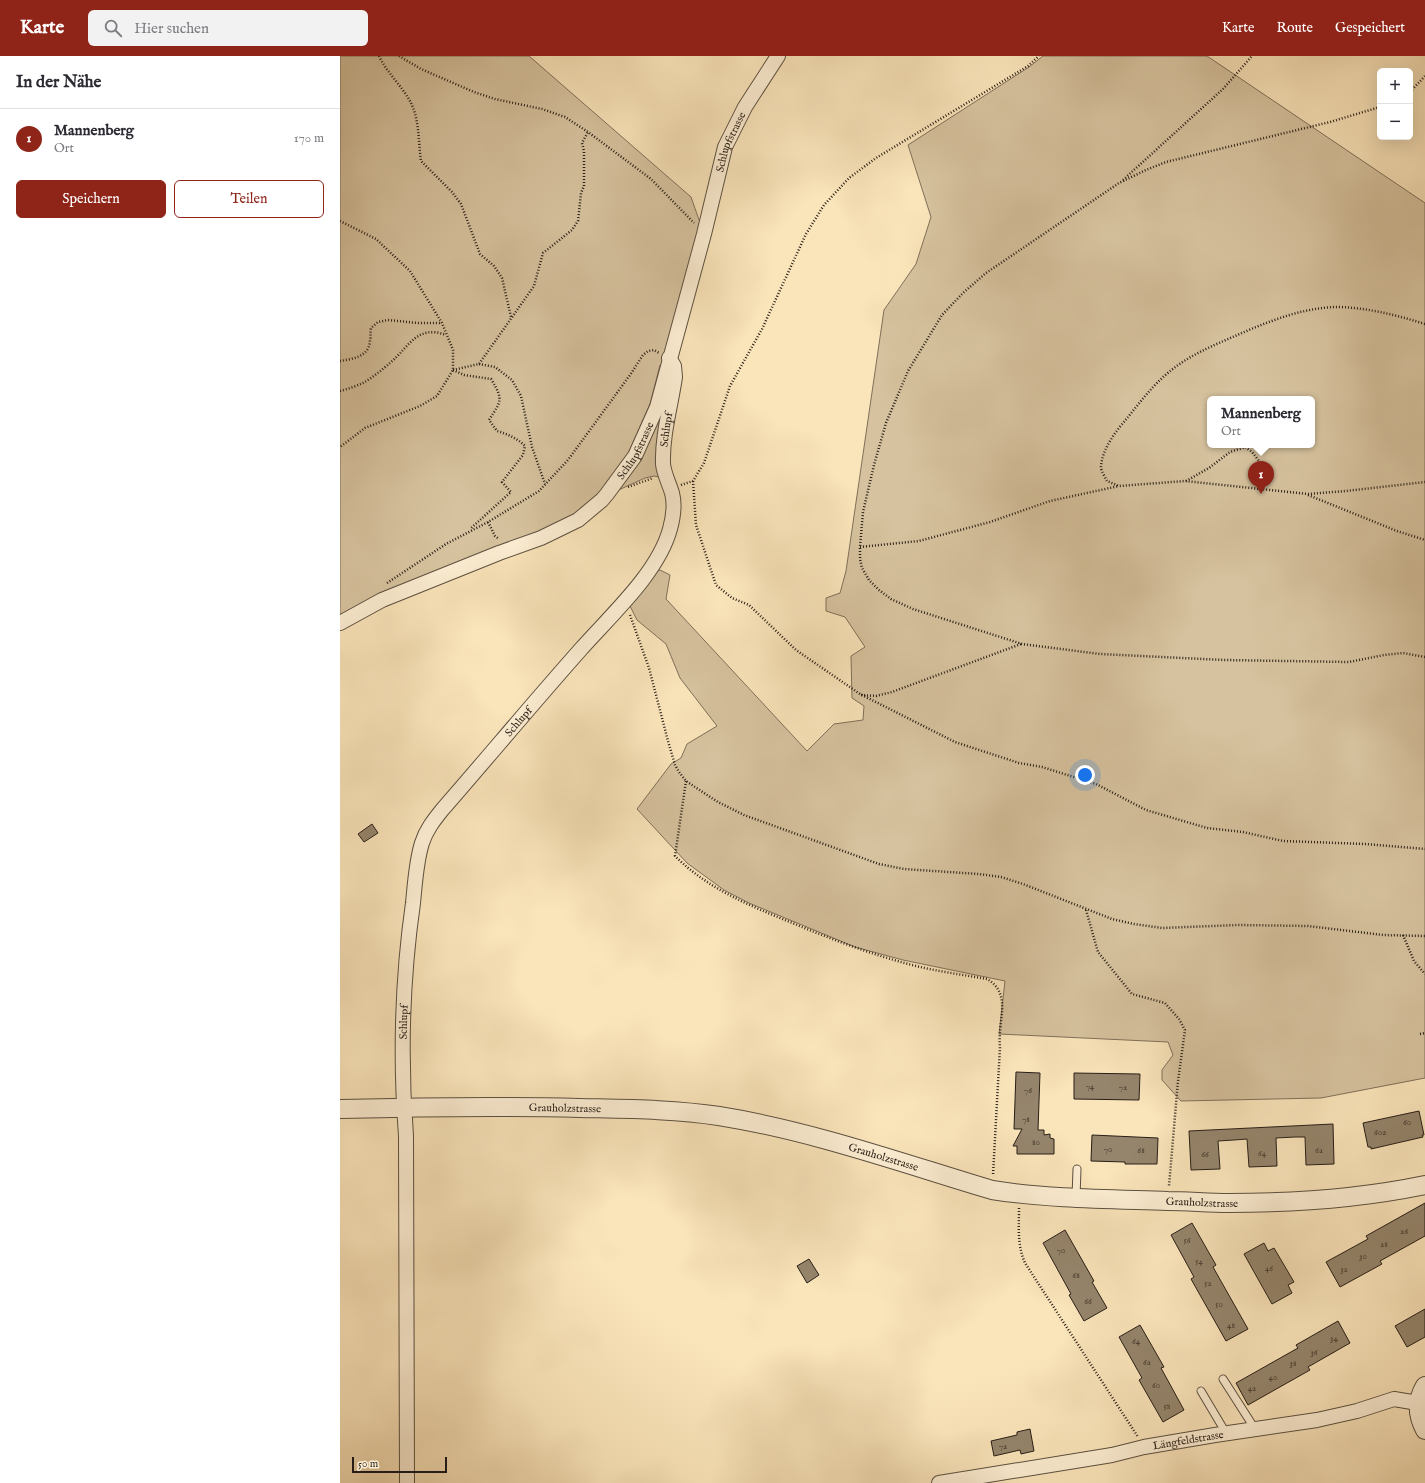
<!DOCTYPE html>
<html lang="de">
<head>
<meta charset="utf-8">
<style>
	body { margin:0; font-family:"IM FELL English",serif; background:#f2f2f3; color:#2b2b33 }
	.controls { position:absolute; right:12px; top:12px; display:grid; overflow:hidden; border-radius:6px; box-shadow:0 4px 16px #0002 }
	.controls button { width:36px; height:36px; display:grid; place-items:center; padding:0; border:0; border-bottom:1px solid #e1e1e2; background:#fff; color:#2b2b33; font:20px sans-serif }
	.scale { position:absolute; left:12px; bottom:10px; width:95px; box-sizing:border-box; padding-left:4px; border:2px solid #281e17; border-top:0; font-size:11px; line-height:14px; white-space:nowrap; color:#281e17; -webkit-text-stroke:3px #fcedd2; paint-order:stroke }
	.you { position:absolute; left:745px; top:719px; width:14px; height:14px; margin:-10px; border:3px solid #fff; border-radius:50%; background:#1a73e8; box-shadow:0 0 0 6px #1a73e833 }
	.badge { display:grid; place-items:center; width:26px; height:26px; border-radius:50%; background:#8f2418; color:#fff; font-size:13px; font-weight:700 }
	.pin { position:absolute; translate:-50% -33px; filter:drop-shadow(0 1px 2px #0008) }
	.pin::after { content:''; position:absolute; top:21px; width:14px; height:12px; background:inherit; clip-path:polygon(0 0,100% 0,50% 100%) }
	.popup { position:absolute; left:867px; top:340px; width:108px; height:52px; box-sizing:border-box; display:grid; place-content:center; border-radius:6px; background:#fff; filter:drop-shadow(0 1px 3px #0005); font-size:13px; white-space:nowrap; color:#7c7c81 }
	.popup b { font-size:15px; color:#2b2b33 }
	.popup::after { content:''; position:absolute; left:50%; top:100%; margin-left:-8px; border:8px solid transparent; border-top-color:#fff }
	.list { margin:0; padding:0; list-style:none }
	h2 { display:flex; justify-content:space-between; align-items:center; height:52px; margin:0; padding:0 16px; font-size:17px }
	h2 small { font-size:13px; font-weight:400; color:#7c7c81 }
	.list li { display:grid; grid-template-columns:26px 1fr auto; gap:12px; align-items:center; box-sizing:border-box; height:60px; padding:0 16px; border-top:1px solid #e1e1e2 }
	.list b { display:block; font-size:15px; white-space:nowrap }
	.list p { margin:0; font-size:13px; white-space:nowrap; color:#7c7c81 }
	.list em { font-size:13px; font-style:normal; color:#7c7c81 }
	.actions { display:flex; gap:8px; padding:12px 16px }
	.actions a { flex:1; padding:9px 0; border:1px solid #8f2418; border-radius:6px; text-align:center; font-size:14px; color:#8f2418 }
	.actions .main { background:#8f2418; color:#fff }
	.icon { flex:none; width:22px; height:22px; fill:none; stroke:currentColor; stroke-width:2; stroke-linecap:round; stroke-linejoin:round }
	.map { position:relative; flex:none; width:1085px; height:1427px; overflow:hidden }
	header { display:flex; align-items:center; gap:24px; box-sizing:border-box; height:56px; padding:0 20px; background:#8f2418; color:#fff }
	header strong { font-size:19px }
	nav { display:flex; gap:22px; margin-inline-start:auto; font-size:14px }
	.search { width:280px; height:36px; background:#f2f2f3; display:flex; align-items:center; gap:10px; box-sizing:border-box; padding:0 14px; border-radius:6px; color:#7c7c81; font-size:15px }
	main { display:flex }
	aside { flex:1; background:#fff }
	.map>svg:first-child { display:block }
	.green { fill:#d6c29e; stroke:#7f705a; fill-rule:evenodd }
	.building { fill:#95856c; stroke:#281e17 }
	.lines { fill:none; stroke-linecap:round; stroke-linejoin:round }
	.service-casing { stroke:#5c5040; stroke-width:9 }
	.minor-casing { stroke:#5c5040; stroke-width:16 }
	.tertiary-casing { stroke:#5c5040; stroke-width:20 }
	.path { stroke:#281e17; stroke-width:2.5; stroke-dasharray:1 2; stroke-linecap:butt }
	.service { stroke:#fcedd2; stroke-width:7 }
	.minor { stroke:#fcedd2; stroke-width:14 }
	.tertiary { stroke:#fcedd2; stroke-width:18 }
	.labels { text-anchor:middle; stroke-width:3; stroke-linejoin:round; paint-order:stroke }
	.number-label { font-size:9px; fill:#43382c }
	.street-label { font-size:11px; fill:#281e17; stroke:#fcedd2 }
</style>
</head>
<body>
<header>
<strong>Karte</strong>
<div class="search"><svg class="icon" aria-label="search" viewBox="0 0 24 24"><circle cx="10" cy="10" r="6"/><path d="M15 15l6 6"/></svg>Hier suchen</div>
<nav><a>Karte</a><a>Route</a><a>Gespeichert</a></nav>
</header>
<main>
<aside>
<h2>In der Nähe<small></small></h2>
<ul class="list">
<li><span class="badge">1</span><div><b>Mannenberg</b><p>Ort</p></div><em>170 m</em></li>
</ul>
<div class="actions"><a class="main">Speichern</a><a>Teilen</a></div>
</aside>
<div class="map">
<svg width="1085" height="1427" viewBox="0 0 1085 1427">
	<rect width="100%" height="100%" fill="#fae4ba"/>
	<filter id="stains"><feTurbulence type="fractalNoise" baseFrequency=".005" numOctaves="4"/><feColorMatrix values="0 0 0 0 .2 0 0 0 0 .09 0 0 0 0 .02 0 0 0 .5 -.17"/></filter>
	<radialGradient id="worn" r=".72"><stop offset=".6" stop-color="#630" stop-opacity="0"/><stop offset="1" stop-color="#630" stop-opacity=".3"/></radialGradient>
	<g class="green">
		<path d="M 0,0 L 189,0 L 351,141 L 364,178 L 329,302 L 320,309 L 310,348 L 288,398 L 255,444 L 232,461 L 0,562 Z"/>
		<path d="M 703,0 L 867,0 L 1085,147 L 1085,1022 L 981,1042 L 841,1045 L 822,1024 L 822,1014 L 833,999 L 828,986 L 659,978 L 665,925 L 563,904 L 515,891 L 409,847 L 384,834 L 347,807 L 297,753 L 331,708 L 341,702 L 347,688 L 377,670 L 340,622 L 326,588 L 297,564 L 288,546 L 310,517 L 320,514 L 330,519 L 326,543 L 467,695 L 494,668 L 523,664 L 524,650 L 512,642 L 511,600 L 525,591 L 505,561 L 486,555 L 486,542 L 500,537 L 506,515 L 544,254 L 576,208 L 591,161 L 568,89 L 689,11 ZM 870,343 L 972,343 L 972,389 L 870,389 Z"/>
		<path d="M 329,319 L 323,422 L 314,420 L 305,422 L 272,437 Z"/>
	</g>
	<g class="building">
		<path d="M 32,768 L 38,777 L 24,786 L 18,778 Z"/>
		<path d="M 676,1016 L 700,1017 L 698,1074 L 704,1074 L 704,1079 L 710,1078 L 710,1082 L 714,1083 L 714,1098 L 677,1098 L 677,1090 L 673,1090 L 682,1073 L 674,1073 Z"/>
		<path d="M 734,1017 L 800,1018 L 799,1044 L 734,1043 Z"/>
		<path d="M 1079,1055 L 1084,1079 L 1082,1079 L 1083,1081 L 1031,1093 L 1031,1091 L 1028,1091 L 1023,1067 Z"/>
		<path d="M 993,1068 L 994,1108 L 966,1109 L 965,1081 L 955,1081 L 936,1082 L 937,1110 L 909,1111 L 907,1083 L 894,1084 L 878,1085 L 880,1113 L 851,1114 L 849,1075 Z"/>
		<path d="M 752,1079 L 818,1082 L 817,1108 L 785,1108 L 785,1106 L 751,1105 Z"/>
		<path d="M 1085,1147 L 1085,1180 L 1040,1205 L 1042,1208 L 1000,1231 L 986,1206 L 1028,1183 L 1026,1180 Z"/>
		<path d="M 852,1167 L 876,1209 L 873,1211 L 908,1273 L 886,1285 L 851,1223 L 854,1221 L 831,1179 Z"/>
		<path d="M 725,1174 L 754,1225 L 752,1226 L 767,1252 L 744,1265 L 729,1239 L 731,1238 L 703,1187 Z"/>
		<path d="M 924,1187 L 928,1195 L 934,1192 L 954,1226 L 948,1229 L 952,1237 L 932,1248 L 904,1198 Z"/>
		<path d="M 469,1203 L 479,1219 L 467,1227 L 457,1210 Z"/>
		<path d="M 1085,1253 L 1085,1281 L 1067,1291 L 1055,1270 Z"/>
		<path d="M 998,1265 L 1010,1287 L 968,1311 L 970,1314 L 908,1349 L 896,1327 L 958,1292 L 956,1289 Z"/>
		<path d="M 800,1269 L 824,1311 L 821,1312 L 844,1354 L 823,1366 L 799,1324 L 802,1322 L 779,1281 Z"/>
		<path d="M 690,1373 L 694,1395 L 681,1398 L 680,1394 L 654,1400 L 651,1385 L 677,1379 L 677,1376 Z"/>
	</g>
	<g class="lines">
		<g class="service-casing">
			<g id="service">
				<path d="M 736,1141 L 737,1113"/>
				<path d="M 883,1323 L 915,1373"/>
				<path d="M 861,1335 L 886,1377"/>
			</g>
		</g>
		<g class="minor-casing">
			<g id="minor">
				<path id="s1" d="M 0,567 L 42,544 L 159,497 L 201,482 L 238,464 L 262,444 L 267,438 L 295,400 L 317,351 L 364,178 L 385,91 L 405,51 L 438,0"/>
				<path id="s2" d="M 67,1427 L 66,1080 C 60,1002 62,924 73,847 C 75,828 76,806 82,787 C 86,774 94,764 102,754 C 149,700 194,646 241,593 C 271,559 318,517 330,473 C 333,462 335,448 332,437 C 329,427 324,418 323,408 C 322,379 331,349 335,321 L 334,310 L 329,302"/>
				<path id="s3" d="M 599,1427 L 772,1399 L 804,1391 L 875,1379 L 977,1364 L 1017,1355 L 1054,1343 L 1078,1347"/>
			</g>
		</g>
		<g class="tertiary-casing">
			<g id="tertiary">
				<path id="s4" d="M 0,1053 C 80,1051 160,1050 240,1052 C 286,1053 333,1053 379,1060 C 472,1075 562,1107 652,1134 C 710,1143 769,1143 828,1145 C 848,1145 868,1147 889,1147 C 953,1147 1022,1142 1085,1129"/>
				<path d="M 1085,1330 C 1076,1345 1077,1359 1085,1374"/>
			</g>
		</g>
		<g class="path">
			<path d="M 39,0 C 47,17 63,31 71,47 C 80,66 78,85 81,105 L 112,136 L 121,148 L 140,198 L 154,210 L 162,222 L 171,261"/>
			<path d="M 59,0 L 81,13 L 134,36 L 155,43 L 202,53 L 225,61 L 248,76 L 311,123 L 354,167"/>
			<path d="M 1070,36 L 1085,20"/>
			<path d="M 1040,51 L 990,66 L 826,106 L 806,114 L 779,127 L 646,217 L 623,237 L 602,259 L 568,315 L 546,367 L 534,409 L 523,456 L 520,491 L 520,503 L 522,512 L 529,524 L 539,534 L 551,543 L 573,553 L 682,588 L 760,598 L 884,604 L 1009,606 L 1044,599 L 1063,597 L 1085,601"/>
			<path d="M 783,124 L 883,33 L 912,0"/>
			<path d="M 0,165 L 36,183 L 70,215 L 102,267 L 113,294 L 113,314 L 97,340 L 80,350 L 25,372 L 0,391"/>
			<path d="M 1085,268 C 1056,259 1029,252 999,251 C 963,251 927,266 895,280 C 872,290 848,300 829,316 C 813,329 801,345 788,361 C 777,374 762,392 761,411 C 761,415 765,421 767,425 L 779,430 L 845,425 L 968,438 L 1006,435 L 1085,426"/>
			<path d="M 0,305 C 12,303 29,301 30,285 C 31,281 30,277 31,272 L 38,266 L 48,264 L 78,267 L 102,267"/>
			<path d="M 139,308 L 155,311 L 172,324 L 181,340 L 192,391 L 205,428"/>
			<path d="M 113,314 L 139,308 L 194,230 L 203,197 L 232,174 L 238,165 L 241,137 L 244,130 L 244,95 L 242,87 L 248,76"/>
			<path d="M 113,314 L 124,319 L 151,323 C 164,344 161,345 149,364 L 157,375 C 167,378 177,382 185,390 L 183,399 L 162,426 L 171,436 L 130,473"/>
			<path d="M 0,335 C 8,333 16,330 23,327 C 32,322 43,313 50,307 C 69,291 77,268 106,279"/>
			<path d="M 353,425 L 356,469 L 376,529 L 392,542 L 409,549 L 456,594 L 520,638 L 615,686 L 679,707 L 702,711 L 756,728 L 806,754 L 867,772 L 903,776 L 943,785 L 1026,788 L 1085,793"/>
			<path d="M 846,425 L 869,412 L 890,396 L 905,391 L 912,396 L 919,405"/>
			<path d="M 341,429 L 353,425 L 364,407 L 390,330 L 422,273 L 466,178 L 484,149 L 509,122 L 536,102 L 688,10 L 699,0"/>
			<path d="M 288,431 L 313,422"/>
			<path d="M 968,439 L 1057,475 L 1085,484"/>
			<path d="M 148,466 L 155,480 L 159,483"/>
			<path d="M 520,491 L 579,485 L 650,466 L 710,445 L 779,430"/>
			<path d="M 47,527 L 106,488 L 148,466 L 199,435 L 228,404 L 290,319 L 303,299 L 308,295 L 314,294 L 319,297"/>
			<path d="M 290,559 L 309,612 L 328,685 L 335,709 L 339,716 L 346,725 L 361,735 L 378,746 L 404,759 L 539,808 L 564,813 L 639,818 L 661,821 L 683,828 L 772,863 L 794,868 L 822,872 L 898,869 L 968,870 L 1043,879 L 1085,880"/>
			<path d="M 521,639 L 536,640 L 552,636 L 681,588"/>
			<path d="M 346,725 L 335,800 C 367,832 408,849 450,866 C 486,881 522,895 561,906 C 588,914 618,918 647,923 C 673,938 657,966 660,991 L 653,1119"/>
			<path d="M 746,854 L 758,896 L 792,938 L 825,947 L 839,963 L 845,974 L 838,1025 L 829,1130"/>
			<path d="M 1063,879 L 1074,905 L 1085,918"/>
			<path d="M 1080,978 L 1085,977"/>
			<path d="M 679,1152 C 679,1171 677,1189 685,1207 L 798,1381"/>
		</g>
		<use href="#service" class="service"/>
		<use href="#minor" class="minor"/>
		<use href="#tertiary" class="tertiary"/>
	</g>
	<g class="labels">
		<g class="number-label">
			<text x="750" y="1033">74</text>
			<text x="783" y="1034">72</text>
			<text x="688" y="1037">76</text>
			<text x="686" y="1066">78</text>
			<text x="1067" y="1069">60</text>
			<text x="1040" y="1079">60a</text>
			<text x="696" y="1089">80</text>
			<text x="768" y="1096">70</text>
			<text x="801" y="1097">68</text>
			<text x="979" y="1097">62</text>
			<text x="922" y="1100">64</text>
			<text x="865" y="1101">66</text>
			<text x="1064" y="1178">26</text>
			<text x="847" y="1187">56</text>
			<text x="1044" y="1191">28</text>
			<text x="721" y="1197">70</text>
			<text x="1023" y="1203">30</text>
			<text x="859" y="1208">54</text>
			<text x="929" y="1215">46</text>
			<text x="1004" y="1216">32</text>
			<text x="736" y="1222">68</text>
			<text x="868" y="1230">52</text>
			<text x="748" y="1248">66</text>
			<text x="879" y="1251">50</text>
			<text x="891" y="1272">48</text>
			<text x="994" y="1285">34</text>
			<text x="796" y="1288">64</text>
			<text x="974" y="1299">36</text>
			<text x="807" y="1309">62</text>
			<text x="953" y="1310">38</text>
			<text x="933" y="1324">40</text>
			<text x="816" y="1332">60</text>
			<text x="912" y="1335">42</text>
			<text x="827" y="1353">58</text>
			<text x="663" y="1393">72</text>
		</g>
		<g class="street-label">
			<text dy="4" stroke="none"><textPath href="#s1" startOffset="675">Schlupfstrasse</textPath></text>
			<text dy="4" stroke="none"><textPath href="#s2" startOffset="1145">Schlupf</textPath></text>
			<text dy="4" stroke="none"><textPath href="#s1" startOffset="351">Schlupfstrasse</textPath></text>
			<text dy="4" stroke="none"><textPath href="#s2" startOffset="797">Schlupf</textPath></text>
			<text dy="4" stroke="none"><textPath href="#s2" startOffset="461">Schlupf</textPath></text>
			<text dy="4" stroke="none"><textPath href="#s4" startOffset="225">Grauholzstrasse</textPath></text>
			<text dy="4" stroke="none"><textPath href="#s4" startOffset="549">Grauholzstrasse</textPath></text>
			<text dy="4" stroke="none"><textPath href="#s4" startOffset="873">Grauholzstrasse</textPath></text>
			<text dy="4" stroke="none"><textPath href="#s3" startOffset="253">Längfeldstrasse</textPath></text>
		</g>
	</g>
	<rect width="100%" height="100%" filter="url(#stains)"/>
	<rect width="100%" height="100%" fill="url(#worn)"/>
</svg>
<div class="controls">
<button>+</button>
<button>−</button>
</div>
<div class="scale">50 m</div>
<div class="you"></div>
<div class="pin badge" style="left:921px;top:438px">1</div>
<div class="popup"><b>Mannenberg</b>Ort</div>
</div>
</main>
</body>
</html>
